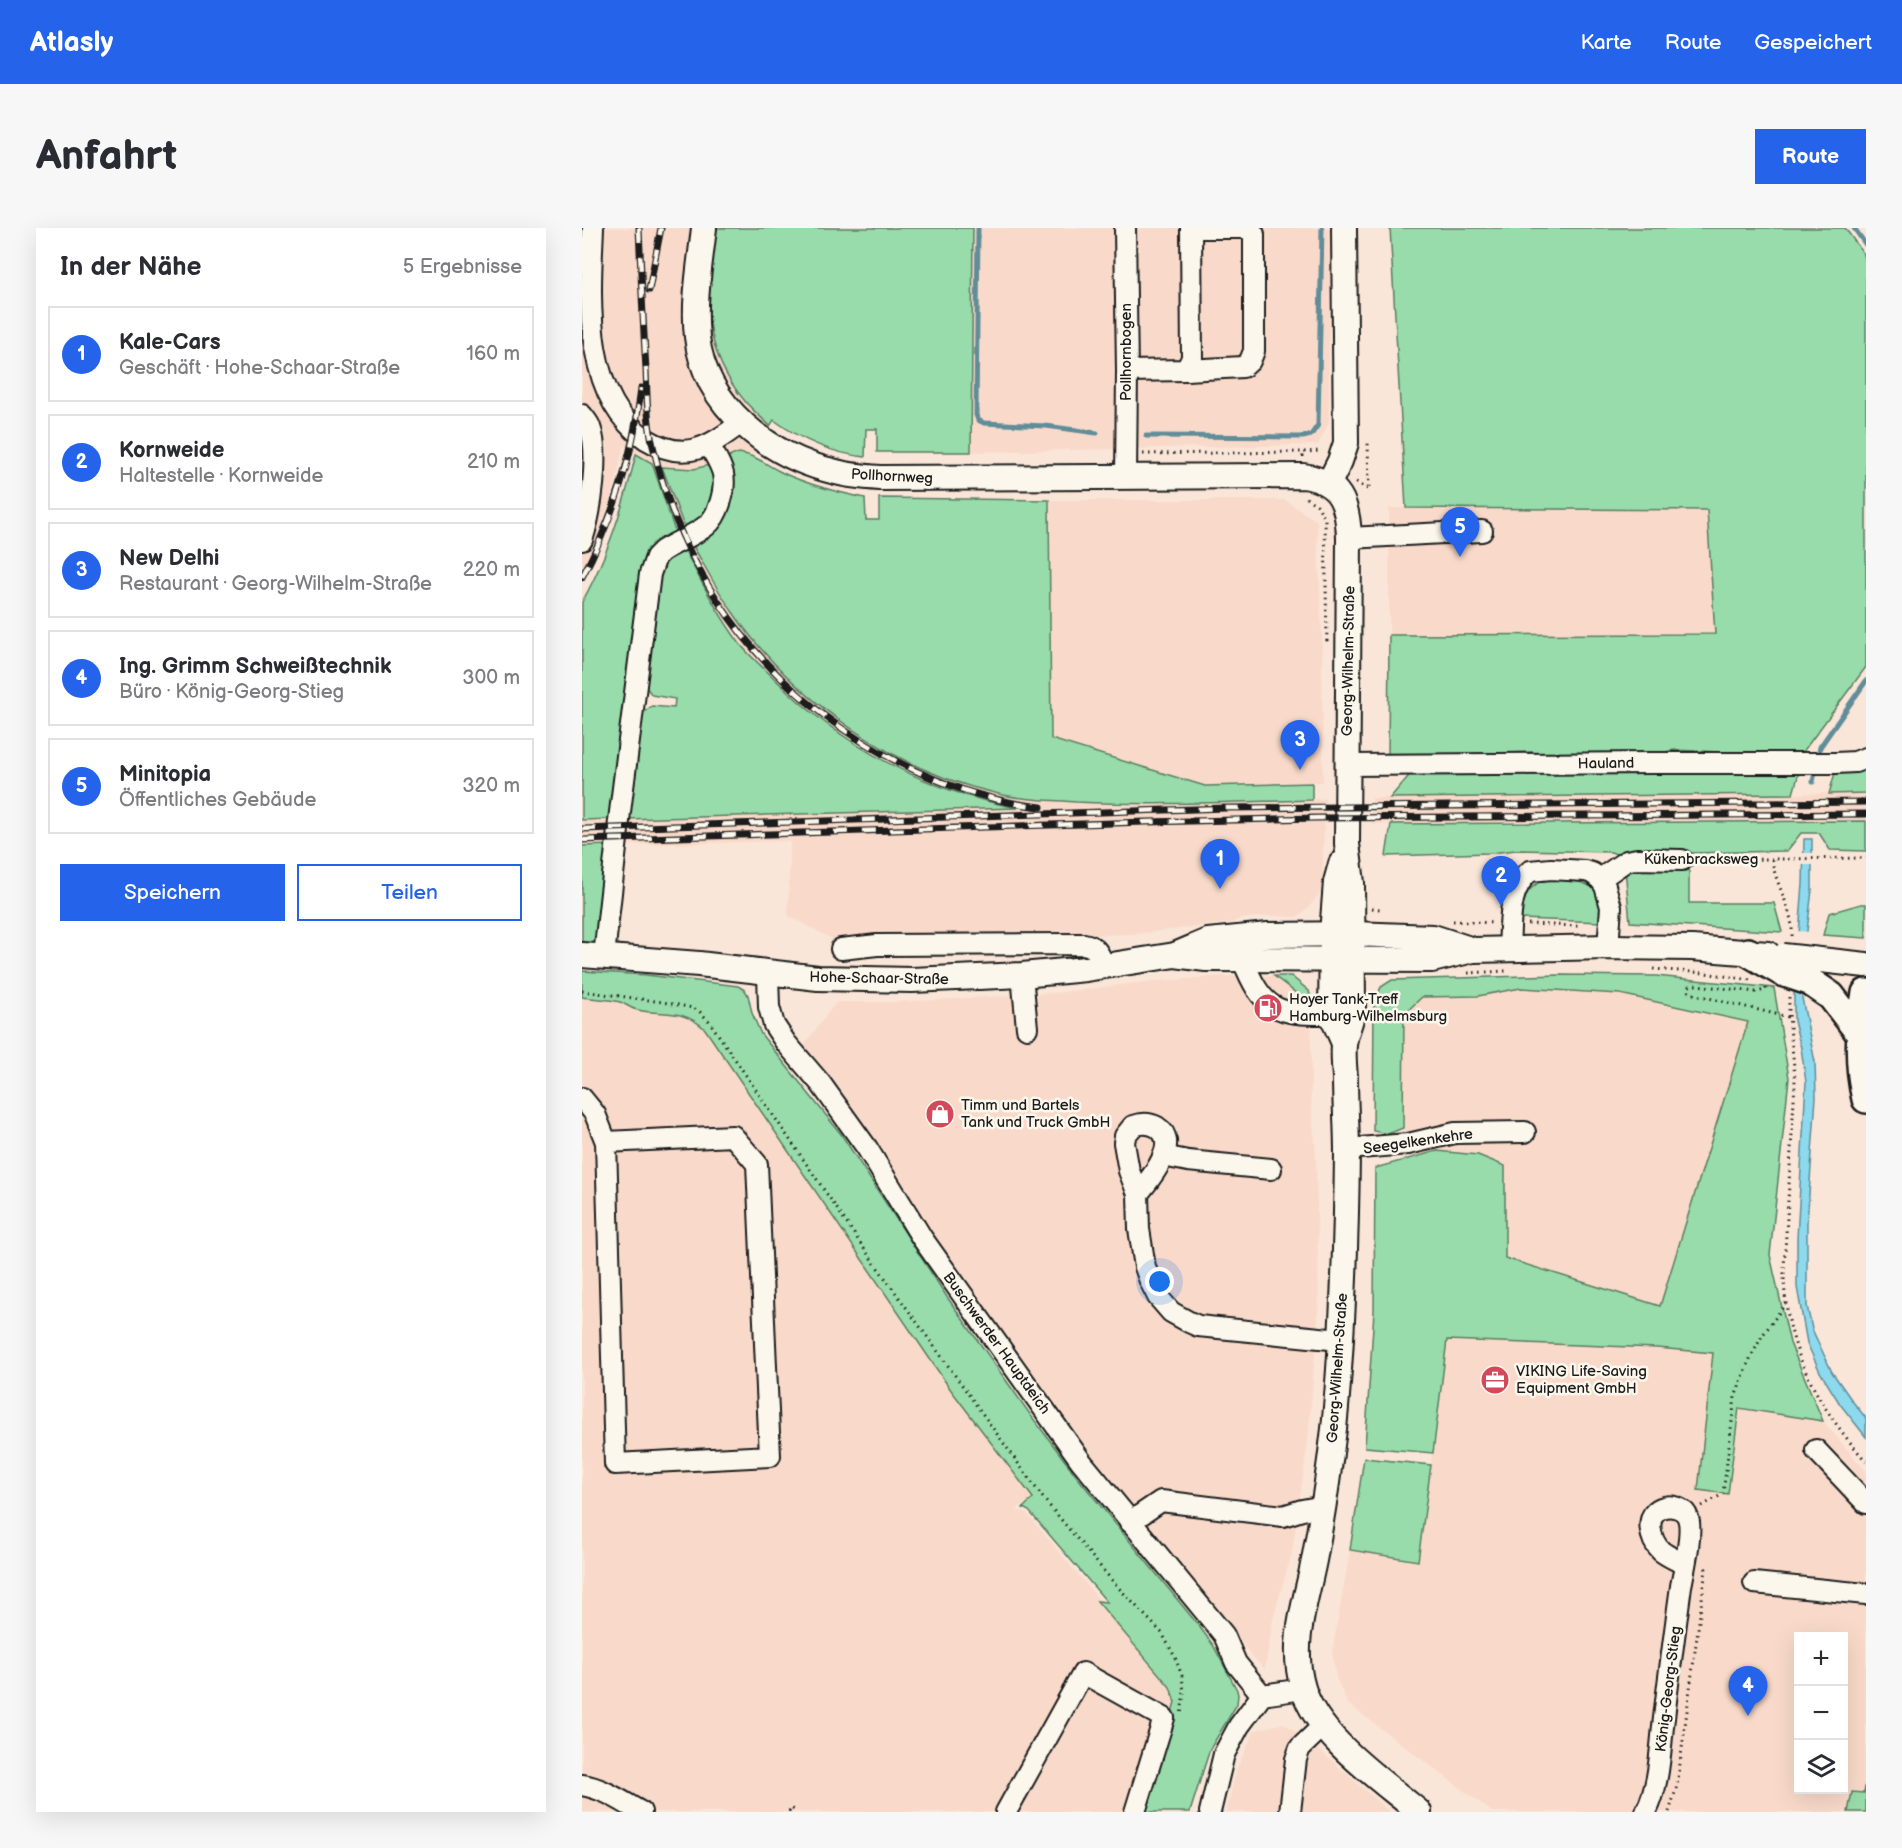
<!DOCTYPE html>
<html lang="de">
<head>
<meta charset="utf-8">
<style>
	body { margin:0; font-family:"Balsamiq Sans",sans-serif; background:#f7f7f7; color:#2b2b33 }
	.controls { position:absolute; right:18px; bottom:18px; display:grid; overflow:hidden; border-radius:0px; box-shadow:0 6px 24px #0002 }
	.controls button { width:54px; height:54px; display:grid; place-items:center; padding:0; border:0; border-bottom:2px solid #e1e1e2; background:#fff; color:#2b2b33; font:30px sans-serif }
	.you { position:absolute; left:578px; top:1054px; width:21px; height:21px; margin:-15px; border:4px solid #fff; border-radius:50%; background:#1a73e8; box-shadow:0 0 0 9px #1a73e833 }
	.badge { display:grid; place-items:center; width:39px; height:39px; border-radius:50%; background:#2563eb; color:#fff; font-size:20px; font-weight:700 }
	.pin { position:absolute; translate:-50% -50px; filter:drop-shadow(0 2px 3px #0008) }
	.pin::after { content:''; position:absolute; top:32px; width:21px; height:18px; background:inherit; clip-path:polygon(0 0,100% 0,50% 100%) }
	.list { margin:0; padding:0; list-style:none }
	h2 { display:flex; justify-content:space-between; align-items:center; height:78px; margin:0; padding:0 24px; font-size:26px }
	h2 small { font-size:20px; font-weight:400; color:#7c7c81 }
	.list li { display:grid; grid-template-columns:39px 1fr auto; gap:18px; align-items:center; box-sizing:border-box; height:96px; margin:0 12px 12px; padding:0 12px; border:2px solid #e1e1e2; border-radius:0px }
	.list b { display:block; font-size:22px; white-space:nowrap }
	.list p { margin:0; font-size:20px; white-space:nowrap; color:#7c7c81 }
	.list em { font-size:20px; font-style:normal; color:#7c7c81 }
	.actions { display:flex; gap:12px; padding:18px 24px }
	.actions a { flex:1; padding:14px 0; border:2px solid #2563eb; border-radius:0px; text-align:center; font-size:21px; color:#2563eb }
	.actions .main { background:#2563eb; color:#fff }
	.icon { flex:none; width:33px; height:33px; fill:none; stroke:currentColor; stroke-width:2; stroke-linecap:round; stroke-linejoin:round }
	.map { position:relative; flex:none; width:1284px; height:1584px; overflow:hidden; border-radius:0px }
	header { display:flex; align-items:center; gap:36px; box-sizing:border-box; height:84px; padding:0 30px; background:#2563eb; color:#fff }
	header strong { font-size:28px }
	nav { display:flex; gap:33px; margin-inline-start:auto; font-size:21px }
	.intro { display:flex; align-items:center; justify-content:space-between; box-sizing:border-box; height:144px; padding:0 36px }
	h1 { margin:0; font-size:42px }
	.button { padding:15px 27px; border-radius:0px; background:#2563eb; color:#fff; font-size:21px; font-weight:700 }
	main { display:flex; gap:36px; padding:0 36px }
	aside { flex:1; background:#fff; border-radius:0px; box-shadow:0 6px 24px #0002 }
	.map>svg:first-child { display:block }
	.built { fill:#f9daca; fill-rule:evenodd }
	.green { fill:#97dcaa; stroke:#5a7c63; stroke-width:1.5 }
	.water { fill:#8dd9ed; stroke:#608d99; stroke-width:1.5 }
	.pier { fill:#fae6d8 }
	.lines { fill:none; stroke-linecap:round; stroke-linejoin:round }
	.stream { stroke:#608d99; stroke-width:5 }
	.minor-casing { stroke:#1c1c1c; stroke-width:24 }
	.major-casing { stroke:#1c1c1c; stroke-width:28 }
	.highway-casing { stroke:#1c1c1c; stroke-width:32 }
	.path { stroke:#1c1c1c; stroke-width:3; stroke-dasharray:1.5 4.5; stroke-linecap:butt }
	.minor { stroke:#fbf7ec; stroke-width:20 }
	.major { stroke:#fbf7ec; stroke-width:24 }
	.highway { stroke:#fbf7ec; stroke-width:27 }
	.rail-casing { stroke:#1c1c1c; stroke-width:7 }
	.rail { stroke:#fbf7ec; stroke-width:4.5; stroke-dasharray:14; stroke-linecap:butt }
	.major-bridge-casing { stroke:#1c1c1c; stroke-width:28; stroke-linecap:butt }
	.highway-bridge-casing { stroke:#1c1c1c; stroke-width:32; stroke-linecap:butt }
	.major-bridge { stroke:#fbf7ec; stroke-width:24 }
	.highway-bridge { stroke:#fbf7ec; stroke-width:27 }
	.labels { text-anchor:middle; stroke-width:5; stroke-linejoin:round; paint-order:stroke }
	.street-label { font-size:15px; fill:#1c1c1c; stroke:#fbf7ec }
	.poi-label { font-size:15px; fill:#1c1c1c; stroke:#fbf7ec; text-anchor:start }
</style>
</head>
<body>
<header>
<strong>Atlasly</strong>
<nav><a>Karte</a><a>Route</a><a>Gespeichert</a></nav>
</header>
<div class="intro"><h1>Anfahrt</h1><a class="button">Route</a></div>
<main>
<aside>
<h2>In der Nähe<small>5 Ergebnisse</small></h2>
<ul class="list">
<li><span class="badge">1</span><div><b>Kale-Cars</b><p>Geschäft · Hohe-Schaar-Straße</p></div><em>160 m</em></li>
<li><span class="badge">2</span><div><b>Kornweide</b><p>Haltestelle · Kornweide</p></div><em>210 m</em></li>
<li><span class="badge">3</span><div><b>New Delhi</b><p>Restaurant · Georg-Wilhelm-Straße</p></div><em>220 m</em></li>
<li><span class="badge">4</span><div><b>Ing. Grimm Schweißtechnik</b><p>Büro · König-Georg-Stieg</p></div><em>300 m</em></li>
<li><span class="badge">5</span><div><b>Minitopia</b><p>Öffentliches Gebäude</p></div><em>320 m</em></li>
</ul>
<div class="actions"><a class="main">Speichern</a><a>Teilen</a></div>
</aside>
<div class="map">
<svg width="1284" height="1584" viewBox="0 0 1284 1584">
	<rect width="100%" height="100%" fill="#fae6d8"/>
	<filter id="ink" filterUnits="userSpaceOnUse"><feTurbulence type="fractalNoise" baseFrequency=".0167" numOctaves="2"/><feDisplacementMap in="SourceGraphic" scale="12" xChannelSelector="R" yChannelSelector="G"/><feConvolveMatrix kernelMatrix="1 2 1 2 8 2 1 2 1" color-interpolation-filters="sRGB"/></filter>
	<g filter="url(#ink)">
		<g class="built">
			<path d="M 0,0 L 131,0 L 131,113 L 138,133 L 147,152 L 161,172 L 188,198 L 170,227 L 157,225 L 112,241 L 81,239 L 108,313 L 203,445 L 237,477 L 271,502 L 314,527 L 348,544 L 414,566 L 460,572 L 540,577 L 743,571 L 740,663 L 728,678 L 715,689 L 686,688 L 659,691 L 649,695 L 554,706 L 254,713 L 206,688 L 208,613 L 0,618 L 0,592 L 432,580 L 357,559 L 311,537 L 277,519 L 242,495 L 211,469 L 159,418 L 130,374 L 95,309 L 70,236 L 42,218 L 31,266 L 9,326 L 0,343 Z"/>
			<path d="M 391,0 L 748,0 L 747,195 L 736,217 L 389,224 Z"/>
			<path d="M 467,272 L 703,272 L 735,293 L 740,405 L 741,554 L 623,558 L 469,511 Z"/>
			<path d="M 807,280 L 1126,282 L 1133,407 L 807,407 Z"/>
			<path d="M 1284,565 L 1284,593 L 790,596 L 790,570 Z"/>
			<path d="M 641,748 L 709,748 L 727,763 L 731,781 L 729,810 L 729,868 L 734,929 L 737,1078 L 726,1214 L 710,1325 L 691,1391 L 683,1441 L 669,1428 L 644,1393 L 515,1239 L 345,998 L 298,922 L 221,818 L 254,774 L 315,774 L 472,765 L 563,754 Z"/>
			<path d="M 939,760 L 1038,766 L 1167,794 L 1078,1079 L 923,1030 L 856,923 L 820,931 L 822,786 L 840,769 L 896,768 Z"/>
			<path d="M 0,769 L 39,774 L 52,781 L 71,785 L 93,785 L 102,787 L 111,791 L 123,801 L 369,1162 L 452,1270 L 434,1282 L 444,1284 L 516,1370 L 526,1376 L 578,1423 L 593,1474 L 560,1584 L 0,1584 Z"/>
			<path d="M 865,1112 L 1075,1120 L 1132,1125 L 1116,1262 L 1146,1266 L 1157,1180 L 1241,1193 L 1284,1243 L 1284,1584 L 910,1584 L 766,1476 L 754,1450 L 750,1424 L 768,1322 L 836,1333 ZM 1216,1408 L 1262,1408 L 1262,1562 L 1216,1562 Z"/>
			<path d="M 702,1495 L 731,1516 L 808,1584 L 644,1584 L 655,1539 L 673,1502 Z"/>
		</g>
		<g class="green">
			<path d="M 131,0 L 391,0 L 389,224 L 295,224 L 295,201 L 284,201 L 283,229 C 248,225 219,212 192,192 L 188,198 C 179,189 169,181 162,172 C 117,119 125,63 131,0 Z"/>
			<path d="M 808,0 L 1263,0 L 1282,26 L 1284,35 L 1284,439 L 1217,529 L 1160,529 L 1141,524 L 1090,522 L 1065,530 L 975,531 L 950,524 L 898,526 L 874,532 L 806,531 L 807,407 L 1133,406 L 1125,282 L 824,280 Z"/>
			<path d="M 157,225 C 176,228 184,237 201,245 C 227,257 254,264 283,270 L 284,292 L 297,292 L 297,270 L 467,272 L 469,511 L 623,558 L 730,555 L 730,572 C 651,574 572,578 494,574 C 467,572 439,572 413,565 C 311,542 208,469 150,383 C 134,361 122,336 108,313 L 119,305 L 143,230 Z"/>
			<path d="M 54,226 L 70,235 L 95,309 L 79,317 L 33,591 L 0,592 L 0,374 C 26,328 42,277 54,226 Z"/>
			<path d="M 127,237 L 135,242 L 128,289 L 104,304 L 80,239 L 112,241 Z"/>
			<path d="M 100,317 C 118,351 135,385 158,416 C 167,427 179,438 190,448 C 257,516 342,563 436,580 L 43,591 L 55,489 L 70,478 L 92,480 L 93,471 L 70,467 L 60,454 L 80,331 Z"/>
			<path d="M 1284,533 L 1284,565 L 1247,566 L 1254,541 Z"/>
			<path d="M 1218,541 L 1211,566 L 808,570 L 831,543 Z"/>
			<path d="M 1284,593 L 1284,623 L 1248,622 L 1237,605 L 1219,605 L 1205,623 L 1107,625 L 1042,629 L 1029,624 L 934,622 L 909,625 L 804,628 L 809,596 Z"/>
			<path d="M 29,617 L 19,717 L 0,717 L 0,618 Z"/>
			<path d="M 1107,637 L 1107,675 L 1192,675 L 1200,704 L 1048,694 L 1043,641 Z"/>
			<path d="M 971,651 C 990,652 1006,653 1019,667 L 1021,694 L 938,691 C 941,668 946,654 971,651 Z"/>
			<path d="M 1279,676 L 1284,676 L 1284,710 L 1241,707 L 1247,685 Z"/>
			<path d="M 0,743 L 64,747 L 140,756 L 156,758 L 163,762 L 166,767 L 170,785 L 179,806 L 259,906 L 365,1069 L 450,1189 L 496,1250 L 617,1398 L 631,1417 L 655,1462 L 656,1467 L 655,1476 L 628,1521 L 608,1584 L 560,1584 L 593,1474 L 588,1459 L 515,1373 L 525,1374 L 447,1283 L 441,1280 L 451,1270 L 369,1162 L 123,801 C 101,780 82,788 56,782 C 49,781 44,776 38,774 C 26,771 12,771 0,769 Z"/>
			<path d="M 978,747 L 1074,748 L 1192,760 L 1207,850 L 1188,1027 L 1208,1115 L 1241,1193 L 1157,1180 L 1146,1266 L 1116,1262 L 1131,1125 L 1075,1120 L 865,1112 L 851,1225 L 783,1219 L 792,1083 L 793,940 L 855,923 L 896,927 L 923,938 L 923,1030 L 1078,1078 L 1166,794 L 1038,766 L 939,760 L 896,768 L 840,769 L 822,786 L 821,900 L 806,906 L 791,903 L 792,776 L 799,759 L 810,752 Z"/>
			<path d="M 692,748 L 709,748 L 727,763 L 731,778 Z"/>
			<path d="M 782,1230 L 849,1237 L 836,1333 L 768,1322 Z"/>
			<path d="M 1284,1554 L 1284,1584 L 1266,1584 L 1270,1564 L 1282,1565 Z"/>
		</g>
		<path class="water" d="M 1222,611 L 1230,611 L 1230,662 L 1225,703 L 1220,770 L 1233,834 L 1234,869 L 1225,995 L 1225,1078 L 1230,1101 L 1250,1144 L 1271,1174 L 1284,1190 L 1284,1209 L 1258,1176 L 1238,1144 L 1225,1115 L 1215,1059 L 1215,1010 L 1224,854 L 1219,820 L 1212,793 L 1212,767 L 1221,656 Z"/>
		<g class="pier">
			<path d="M 1219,625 L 1233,625 L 1234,637 L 1218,637 Z"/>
			<path d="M 1214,703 L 1228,704 L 1223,770 L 1210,763 Z"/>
		</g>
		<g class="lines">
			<g class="stream">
				<path d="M 396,0 L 394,187 L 396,192 L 402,195 L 464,198 L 515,205"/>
				<path d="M 1272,0 L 1284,17"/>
				<path d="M 564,208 L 721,209 L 729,207 L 736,197 L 740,0"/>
				<path d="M 1231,554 L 1238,519 L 1284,453"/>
			</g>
			<g class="minor-casing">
				<g id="minor">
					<path d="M 11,0 C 8,69 0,168 64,211 C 103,235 127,219 159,195"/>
					<path d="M 543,0 L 545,143 L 544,249"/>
					<path d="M 604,142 L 661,139 L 668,133 L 672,123 L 672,6 L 667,1 L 661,0 L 609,0"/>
					<path d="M 545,143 L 604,142 L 610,130 L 609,0"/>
					<path d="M 0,187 C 3,191 7,195 8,199 C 18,225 9,286 0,312"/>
					<path d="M 767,310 L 900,303"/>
					<path d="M 764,537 L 1070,535 L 1254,535 L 1273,534 L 1284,530"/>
					<path d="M 1018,651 L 1044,633 L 1055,631 L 1100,632"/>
					<path d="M 259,721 L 295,717 L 502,716 C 515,718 517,727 523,738"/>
					<path d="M 927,721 C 929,695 925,661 948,643 L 969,641 L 1003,643 L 1010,645 L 1018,651 L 1023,658 L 1029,679 L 1026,719"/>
					<path d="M 22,728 L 38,584 L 68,346 L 74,329 L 80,323 C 94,314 111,308 124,298 C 137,288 144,261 141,246 C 139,236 132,226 127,217"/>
					<path d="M 660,730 C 681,783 694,787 749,786"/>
					<path d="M 186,746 L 187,779 L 192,797 L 204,815 L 239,856 L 285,920 L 340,1010 L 499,1233 L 642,1407 L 654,1435 L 680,1467"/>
					<path d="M 440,747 L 445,800"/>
					<path d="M 0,870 L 13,886 L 24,914 L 33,1236 L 188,1228 L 175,936 L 151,908 L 24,914"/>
					<path d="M 765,921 L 826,916 L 873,905 L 943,904"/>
					<path d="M 581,928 L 606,933 L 689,941"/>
					<path d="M 556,966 C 567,952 600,915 575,899 C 568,895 559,895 551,898 L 543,908 L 542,915 L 547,943 L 556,966 L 557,1001 L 563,1039 L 568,1053 L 576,1069 L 589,1084 L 607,1094 L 616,1098 L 758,1112"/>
					<path d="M 1234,1222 L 1284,1275"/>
					<path d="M 548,1294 L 579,1273 L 701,1288 L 720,1282 L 742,1278"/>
					<path d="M 1172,1355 L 1284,1366"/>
					<path d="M 0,1557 C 21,1560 41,1574 59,1584"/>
					<path d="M 424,1584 L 501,1445 L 582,1490 L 553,1584"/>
					<path d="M 628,1584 L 642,1526 L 657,1498 L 680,1467 L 721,1461"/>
					<path d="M 708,1584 L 714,1531 L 718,1520 L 741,1498"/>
					<path d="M 1064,1584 C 1078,1556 1078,1521 1082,1490 C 1087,1446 1093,1402 1099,1358 C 1102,1343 1111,1303 1106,1290 C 1103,1280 1089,1276 1079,1280 C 1062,1287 1068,1312 1079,1323 C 1085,1328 1095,1332 1103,1337"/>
				</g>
			</g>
			<g class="major-casing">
				<g id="major">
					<path d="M 122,0 C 118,36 111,74 115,109 C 123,179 188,229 254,244 C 268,248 284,249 299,250 L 721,248 C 758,253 766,275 767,310 L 765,616 L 770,655 L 771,778 C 771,792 763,803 762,817 C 761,827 762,838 763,849 C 763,874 765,900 765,926 C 764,1017 761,1110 752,1201 C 747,1243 741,1285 733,1327 C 725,1372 707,1414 721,1460 C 735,1509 799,1552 837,1584"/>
					<path d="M 747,255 L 758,233 L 764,215 L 762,0"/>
					<path d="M 759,636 L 754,654 L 750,706 L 749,786 L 762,815"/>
					<path d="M 0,727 L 117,736 L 236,750 L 330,752 L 440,747 L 504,741 L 593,727 L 626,713 L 686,707 L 771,706 L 851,709 L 891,722"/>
					<path d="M 593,727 L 624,731 L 850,732 L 891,722 L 1026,719 L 1110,720 L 1186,726"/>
					<path d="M 1229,731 L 1284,737"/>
				</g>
			</g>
			<g class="highway-casing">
				<g id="highway">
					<path d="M 1166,724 L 1200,744"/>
					<path d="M 1227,753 L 1249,768 L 1279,807"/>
					<path d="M 1284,765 C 1277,798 1276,837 1284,871"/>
				</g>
			</g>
			<g class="path">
				<path d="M 561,226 L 721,224"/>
				<path d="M 721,229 L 721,224 L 740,223"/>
				<path d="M 774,254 L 787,262 L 786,212"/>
				<path d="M 724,270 L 735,277 L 743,291 L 745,417"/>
				<path d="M 1117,632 L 1190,631"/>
				<path d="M 790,680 L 798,681"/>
				<path d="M 871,693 L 912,695"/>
				<path d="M 946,696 L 996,698"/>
				<path d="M 1210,708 C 1212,681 1193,658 1190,631 L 1284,630"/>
				<path d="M 1071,741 L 1123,745 L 1169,752"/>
				<path d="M 886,745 L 924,743"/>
				<path d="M 1184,760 L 1184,762 L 1174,764 L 1114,757 L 1108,758 L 1106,761 L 1107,764 L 1114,767 L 1206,789"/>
				<path d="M 0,763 L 81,774 L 111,780 L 117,783 L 127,793 L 283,1022 L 461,1270 L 533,1356 L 580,1405 L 593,1429 L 600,1448 L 602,1464 L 599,1487"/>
				<path d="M 1207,769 C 1206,798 1212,826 1213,855 L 1202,1040 C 1201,1116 1234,1177 1284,1233"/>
				<path d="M 1120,1278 L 1141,1266 L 1153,1169 L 1168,1131 L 1180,1108 L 1204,1075"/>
				<path d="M 207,1584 L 209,1580 L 215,1584"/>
				<path d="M 1087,1584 L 1095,1558 L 1124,1341 L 1121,1338"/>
			</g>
			<use href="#minor" class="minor"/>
			<use href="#major" class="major"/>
			<use href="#highway" class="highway"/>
			<g class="rail-casing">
				<g id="rail">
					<path d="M 57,0 C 59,47 61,94 64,141 C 65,166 65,193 71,218 C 103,359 191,471 320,536 C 363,558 411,574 459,579"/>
					<path d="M 67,62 L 79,0"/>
					<path d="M 0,349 C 32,289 51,229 59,160"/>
					<path d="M 0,601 L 645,580 L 1284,574"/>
					<path d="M 0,612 L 564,594 L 735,590 L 1284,586"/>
				</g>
			</g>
			<use href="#rail" class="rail"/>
			<g class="major-bridge-casing">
				<path id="major-bridge" d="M 1201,728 L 1229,731"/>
			</g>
			<g class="highway-bridge-casing">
				<path id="highway-bridge" d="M 1200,744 L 1227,753"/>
			</g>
			<use href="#major-bridge" class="major-bridge"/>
			<use href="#highway-bridge" class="highway-bridge"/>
		</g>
	</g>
	<defs>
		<g id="fuel-disc" transform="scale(1.5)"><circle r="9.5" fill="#d1495b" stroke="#fbf7ec"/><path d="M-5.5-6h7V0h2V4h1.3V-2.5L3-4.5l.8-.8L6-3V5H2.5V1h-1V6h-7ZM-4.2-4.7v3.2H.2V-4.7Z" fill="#fff"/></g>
		<g id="shop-disc" transform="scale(1.5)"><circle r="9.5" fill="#d1495b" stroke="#fbf7ec"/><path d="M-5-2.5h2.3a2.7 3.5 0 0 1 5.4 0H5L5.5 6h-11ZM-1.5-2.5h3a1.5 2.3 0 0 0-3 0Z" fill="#fff"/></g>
		<g id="office-disc" transform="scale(1.5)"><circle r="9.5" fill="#d1495b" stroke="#fbf7ec"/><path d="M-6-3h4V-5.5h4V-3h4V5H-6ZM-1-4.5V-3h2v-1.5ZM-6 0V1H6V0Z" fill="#fff"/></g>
	</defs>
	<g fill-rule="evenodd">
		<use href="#fuel-disc" x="686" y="780"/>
		<use href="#shop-disc" x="358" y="886"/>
		<use href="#office-disc" x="913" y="1152"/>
	</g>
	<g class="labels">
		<g class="street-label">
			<text transform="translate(544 124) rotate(-90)" y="5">Pollhornbogen</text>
			<text transform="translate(310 248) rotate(3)" y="5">Pollhornweg</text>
			<text transform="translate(766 433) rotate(-89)" y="5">Georg-Wilhelm-Straße</text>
			<text transform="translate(1024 535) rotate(-1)" y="5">Hauland</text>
			<text x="1119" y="636">Kükenbracksweg</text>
			<text transform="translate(297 750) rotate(1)" y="5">Hohe-Schaar-Straße</text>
			<text transform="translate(836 913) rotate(-8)" y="5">Seegelkenkehre</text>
			<text transform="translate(415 1115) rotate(54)" y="5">Buschwerder Hauptdeich</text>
			<text transform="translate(755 1140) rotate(-86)" y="5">Georg-Wilhelm-Straße</text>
			<text transform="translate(1086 1461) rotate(-83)" y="5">König-Georg-Stieg</text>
		</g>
		<g class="poi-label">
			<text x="707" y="776">Hoyer Tank-Treff<tspan x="707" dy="17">Hamburg-Wilhelmsburg</tspan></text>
			<text x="379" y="882">Timm und Bartels<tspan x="379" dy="17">Tank und Truck GmbH</tspan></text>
			<text x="934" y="1148">VIKING Life-Saving<tspan x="934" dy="17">Equipment GmbH</tspan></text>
		</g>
	</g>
</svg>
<div class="controls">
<button>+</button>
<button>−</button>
<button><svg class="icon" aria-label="layers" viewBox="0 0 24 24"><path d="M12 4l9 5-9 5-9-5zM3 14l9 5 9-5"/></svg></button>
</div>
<div class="you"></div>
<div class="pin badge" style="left:638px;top:661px">1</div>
<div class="pin badge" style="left:919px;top:678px">2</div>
<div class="pin badge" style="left:718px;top:542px">3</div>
<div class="pin badge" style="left:1166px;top:1488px">4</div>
<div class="pin badge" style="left:878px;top:329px">5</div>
</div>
</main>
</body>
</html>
